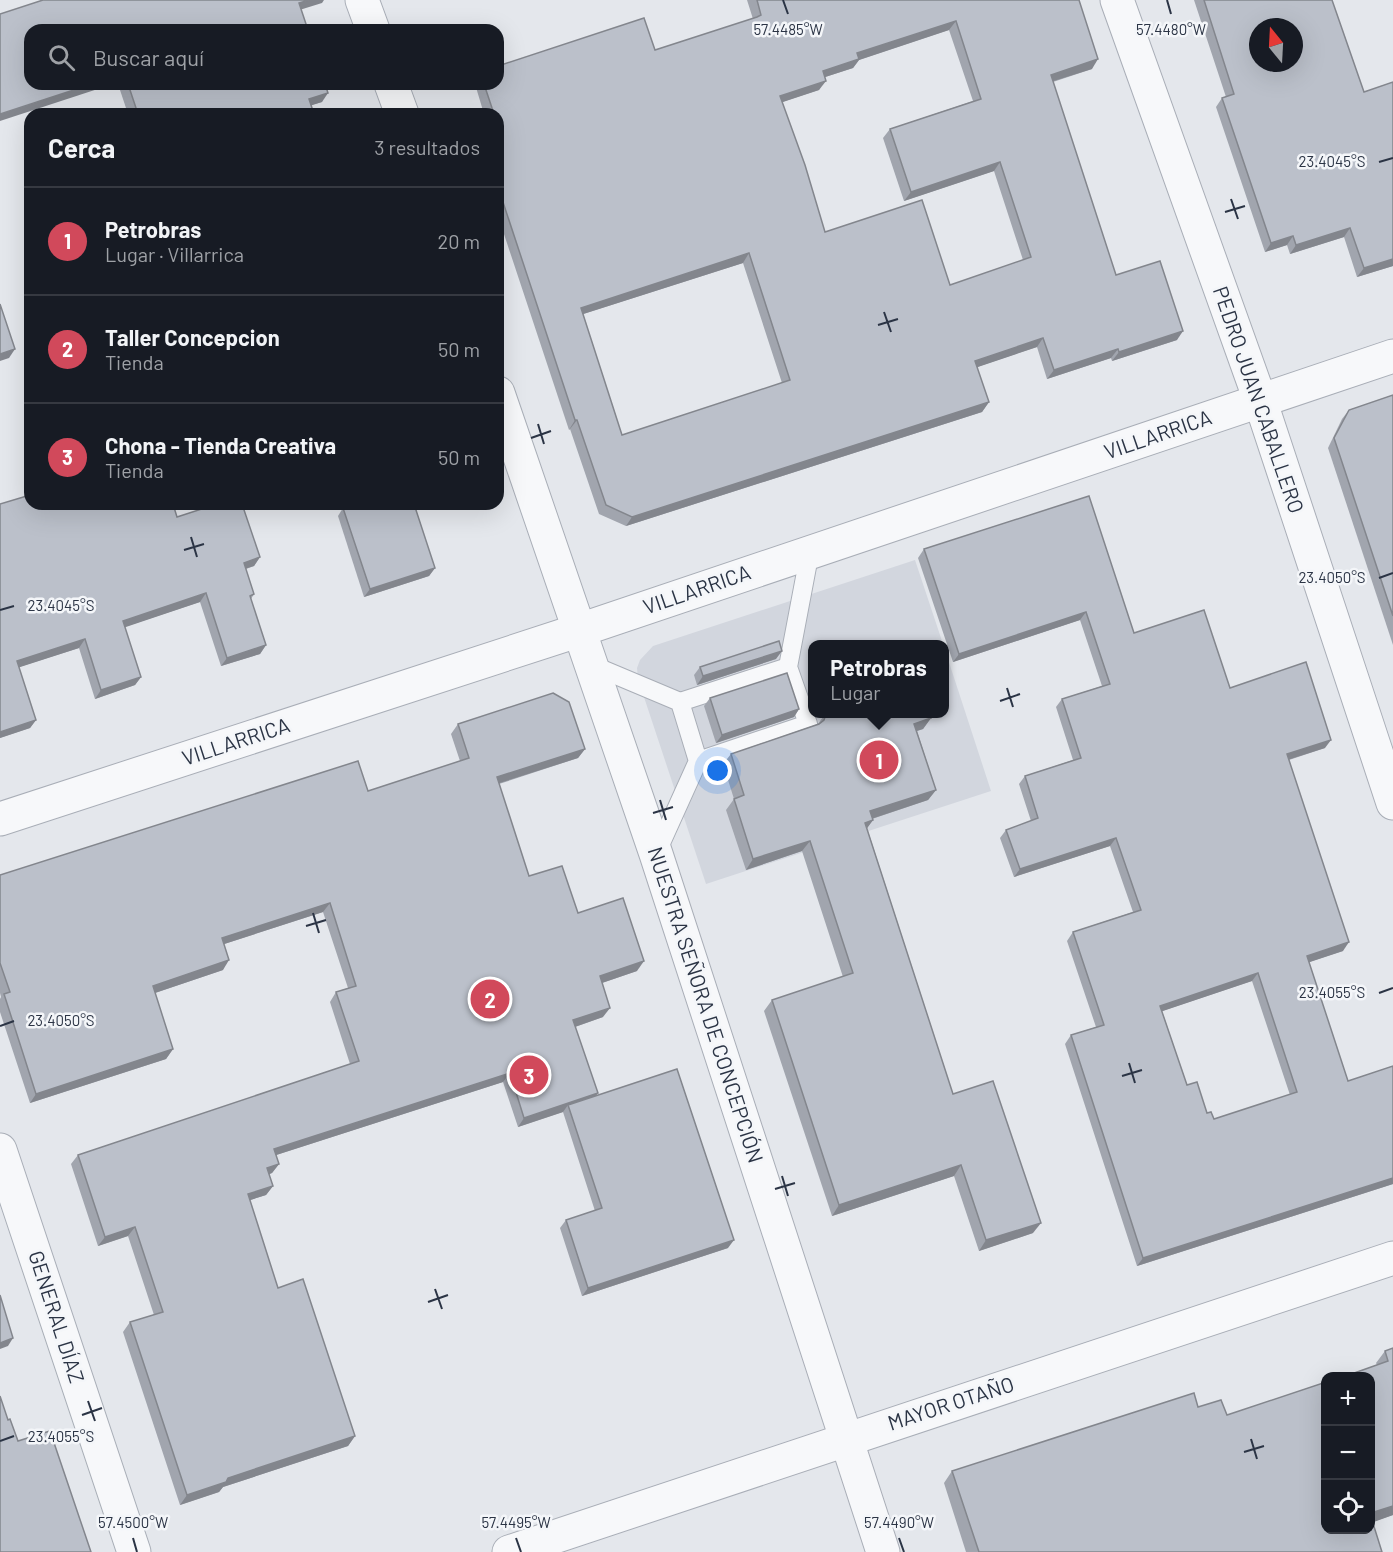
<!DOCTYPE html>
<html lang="es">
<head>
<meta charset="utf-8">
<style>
	body { margin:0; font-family:Barlow,sans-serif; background:#242831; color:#f1f3f6 }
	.controls { position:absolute; right:18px; bottom:18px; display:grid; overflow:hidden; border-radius:12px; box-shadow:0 6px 24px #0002 }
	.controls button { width:54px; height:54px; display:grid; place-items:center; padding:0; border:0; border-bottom:2px solid #363941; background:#171b24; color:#f1f3f6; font:30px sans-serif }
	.compass { position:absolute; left:1249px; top:18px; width:54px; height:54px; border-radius:50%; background:#171b24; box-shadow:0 6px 24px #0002; rotate:342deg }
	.you { position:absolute; left:718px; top:771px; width:21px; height:21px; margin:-15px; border:4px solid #fff; border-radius:50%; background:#1a73e8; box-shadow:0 0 0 9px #1a73e833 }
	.badge { display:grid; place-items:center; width:39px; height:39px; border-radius:50%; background:#d1495b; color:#fff; font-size:20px; font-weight:700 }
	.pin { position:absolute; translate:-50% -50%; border:3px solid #fff; box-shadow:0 2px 6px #0006 }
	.popup { position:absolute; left:808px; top:640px; width:141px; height:78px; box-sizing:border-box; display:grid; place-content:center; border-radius:12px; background:#171b24; filter:drop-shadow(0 2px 4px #0005); font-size:20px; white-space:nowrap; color:#9ea1a6 }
	.popup b { font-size:22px; color:#f1f3f6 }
	.popup::after { content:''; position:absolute; left:50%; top:100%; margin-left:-12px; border:12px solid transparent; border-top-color:#171b24 }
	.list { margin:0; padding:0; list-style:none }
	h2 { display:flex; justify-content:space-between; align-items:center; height:78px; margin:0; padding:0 24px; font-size:26px }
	h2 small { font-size:20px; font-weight:400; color:#9ea1a6 }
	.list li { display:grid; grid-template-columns:39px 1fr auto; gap:18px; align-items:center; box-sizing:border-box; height:108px; padding:0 24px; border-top:2px solid #363941 }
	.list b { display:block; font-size:22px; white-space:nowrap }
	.list p { margin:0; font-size:20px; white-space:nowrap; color:#9ea1a6 }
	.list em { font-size:20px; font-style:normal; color:#9ea1a6 }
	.icon { flex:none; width:33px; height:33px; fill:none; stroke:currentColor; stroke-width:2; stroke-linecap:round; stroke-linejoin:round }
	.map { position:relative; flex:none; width:1393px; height:1552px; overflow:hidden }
	.search { position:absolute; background:#171b24; box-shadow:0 6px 24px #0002; left:24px; top:24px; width:480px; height:66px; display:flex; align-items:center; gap:15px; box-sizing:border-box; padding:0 21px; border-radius:18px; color:#9ea1a6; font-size:22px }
	.panel { position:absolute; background:#171b24; box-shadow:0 6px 24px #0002; left:24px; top:108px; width:480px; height:402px; border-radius:18px }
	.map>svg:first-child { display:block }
	.built { fill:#d2d6de }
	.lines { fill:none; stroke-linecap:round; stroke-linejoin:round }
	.lane-casing { stroke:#a9aeb7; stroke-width:20 }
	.street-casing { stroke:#a9aeb7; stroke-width:35 }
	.lane { stroke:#f7f8fa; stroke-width:18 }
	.street { stroke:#f7f8fa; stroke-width:33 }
	.wall { fill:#a1a5ae; fill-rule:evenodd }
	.shaded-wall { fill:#83868d }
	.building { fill:#bbc0ca; stroke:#83868d; stroke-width:1.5; fill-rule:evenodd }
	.ticks { fill:none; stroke:#2b3445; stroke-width:2 }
	.labels { text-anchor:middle; stroke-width:5; stroke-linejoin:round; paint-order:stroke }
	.street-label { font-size:21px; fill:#2b3445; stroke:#f4f6f9 }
	.ticks-label { font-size:15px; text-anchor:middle; fill:#2b3445; stroke:#f4f6f9; stroke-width:5; stroke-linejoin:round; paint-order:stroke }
</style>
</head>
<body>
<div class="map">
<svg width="1393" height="1552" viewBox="0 0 1393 1552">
	<rect width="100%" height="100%" fill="#e4e7ec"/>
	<path class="built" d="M 915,560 L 943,644 L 813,644 L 813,714 L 945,714 L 945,650 L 991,791 L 706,884 L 638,679 L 637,668 L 640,660 L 653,646 Z"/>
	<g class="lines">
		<g class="lane-casing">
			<g id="lane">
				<path d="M 592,665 L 680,702 L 698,761 L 656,854"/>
				<path d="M 680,702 L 788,667"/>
				<path d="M 698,761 L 808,724 L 788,667 L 810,551"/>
			</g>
		</g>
		<g class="street-casing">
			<g id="street">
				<path d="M 362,0 L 373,30"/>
				<path d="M 1117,0 L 1260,400 L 1393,803"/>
				<path d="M 391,84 L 402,114"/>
				<path d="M 498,393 L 656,854 L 883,1552"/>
				<path d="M 0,819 L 580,630 L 1393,356"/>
				<path d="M 0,1150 L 134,1552"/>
				<path d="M 509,1552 L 1393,1258"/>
			</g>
		</g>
		<use href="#lane" class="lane"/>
		<use href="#street" class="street"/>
	</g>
	<g class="wall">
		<path d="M 747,0 L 1079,0 L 1092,69 L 1053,82 L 1116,275 L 1177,340 L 1112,361 L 1111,358 L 1047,379 L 1037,347 L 977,367 L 989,402 L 982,412 L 626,526 L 599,514 L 570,429 L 569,430 L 498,216 L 498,114 L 484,114 L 475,84 L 498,84 L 655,50 L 753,19 ZM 949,30 L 973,101 L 890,129 L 883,138 L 904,201 L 994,171 L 1023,260 L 950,285 L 825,232 L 782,102 L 819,90 L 825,77 L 853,68 L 859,60 ZM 743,263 L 782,383 L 622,435 L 583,314 Z"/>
		<path d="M 1194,0 L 1332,0 L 1364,92 L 1393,82 L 1393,266 L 1357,277 L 1344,237 L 1290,254 L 1287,245 L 1265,252 L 1216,107 L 1222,98 L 1226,97 Z"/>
		<path d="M 118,84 L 325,84 L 322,102 L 311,105 L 314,114 L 128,114 Z"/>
		<path d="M 1393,395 L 1393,645 L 1328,448 L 1342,419 L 1349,410 Z"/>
		<path d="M 1089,496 L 1134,633 L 1230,688 L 1325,748 L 1289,760 L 1343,951 L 1309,962 L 1348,1081 L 1393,1066 L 1393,1184 L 1137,1266 L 1065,1044 L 1071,1035 L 1096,1027 L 1067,941 L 1073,932 L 1133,912 L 1110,846 L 1014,877 L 1000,838 L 1006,830 L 1031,821 L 1019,784 L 1025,776 L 1073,760 L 1056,707 L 1062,699 L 1102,686 L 1080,620 L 953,662 L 918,558 L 924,549 ZM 1252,981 L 1290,1095 L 1214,1119 L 1207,1113 L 1187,1085 L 1162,1011 Z"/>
		<path d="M 0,504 L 177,517 L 260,557 L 254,566 L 246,569 L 254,594 L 251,599 L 266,645 L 260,654 L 221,666 L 200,602 L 124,627 L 141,677 L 135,685 L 95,699 L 79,648 L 19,667 L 36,720 L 30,728 L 0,738 Z"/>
		<path d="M 343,508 L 435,568 L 429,576 L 364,597 L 338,516 Z"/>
		<path d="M 776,659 L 697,685 L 694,675 L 700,667 Z"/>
		<path d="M 710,698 L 799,709 L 794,717 L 716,743 L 704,706 Z"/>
		<path d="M 825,714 L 929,714 L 931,718 L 923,729 L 917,731 L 936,790 L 928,800 L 872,819 L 873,820 L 867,828 L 953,1094 L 1033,1233 L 979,1251 L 954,1176 L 832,1216 L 764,1011 L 772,1000 L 843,977 L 802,851 L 746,870 L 726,810 L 734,799 L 723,764 L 731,754 L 818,724 Z"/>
		<path d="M 458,724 L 585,749 L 578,758 L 499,784 L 529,876 L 578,913 L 637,971 L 602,983 L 603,1017 L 575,1027 L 596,1096 L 728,1248 L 582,1296 L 560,1228 L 566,1220 L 595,1211 L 563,1112 L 518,1127 L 503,1082 L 276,1155 L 279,1164 L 272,1173 L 269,1174 L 273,1186 L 266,1195 L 250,1200 L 278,1288 L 355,1436 L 348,1446 L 223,1487 L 219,1492 L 180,1505 L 123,1332 L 130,1322 L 154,1315 L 128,1236 L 98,1246 L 71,1164 L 78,1155 L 350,1064 L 330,1002 L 336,992 L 348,988 L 323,912 L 224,944 L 223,970 L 155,993 L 173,1049 L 166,1059 L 30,1103 L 0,1012 L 0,999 L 1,997 L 0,993 L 0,875 L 368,791 L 460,761 L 451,734 Z"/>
		<path d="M 1393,1348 L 1393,1515 L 1372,1522 L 1382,1552 L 966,1552 L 944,1483 L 952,1471 L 1198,1407 L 1227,1415 L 1377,1365 L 1376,1363 L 1385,1351 Z"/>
	</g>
	<g class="shaded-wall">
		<path d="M 309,0 L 324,0 L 322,3 L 293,12 L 299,3 Z"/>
		<path d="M 956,21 L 949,30 L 859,60 L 853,68 L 816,80 L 823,71 L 857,53 Z"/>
		<path d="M 1098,59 L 1092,69 L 1044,84 L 1051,75 Z"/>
		<path d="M 826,81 L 819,90 L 774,105 L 780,96 Z"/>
		<path d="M 92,84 L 113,84 L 0,121 L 0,114 Z"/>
		<path d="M 328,93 L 322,102 L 303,108 L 309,99 Z"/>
		<path d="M 1000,162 L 994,171 L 904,201 L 911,192 Z"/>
		<path d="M 1350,228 L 1344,237 L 1290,254 L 1296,245 Z"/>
		<path d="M 1293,236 L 1287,245 L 1265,252 L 1271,243 Z"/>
		<path d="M 749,253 L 743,263 L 574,317 L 581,308 Z"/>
		<path d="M 1393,259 L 1393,266 L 1357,277 L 1364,268 Z"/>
		<path d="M 1183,331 L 1177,340 L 1112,361 L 1119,352 Z"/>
		<path d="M 1043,338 L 1037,347 L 969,370 L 975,361 Z"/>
		<path d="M 15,349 L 9,358 L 0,361 L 0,354 Z"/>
		<path d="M 1118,349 L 1111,358 L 1047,379 L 1054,370 Z"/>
		<path d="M 989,402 L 982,412 L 626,526 L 632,517 Z"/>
		<path d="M 575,420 L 577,420 L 570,429 L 569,430 Z"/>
		<path d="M 260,557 L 254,566 L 238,571 L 244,563 Z"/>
		<path d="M 435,568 L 429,576 L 364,597 L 370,589 Z"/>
		<path d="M 206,593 L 200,602 L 117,630 L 123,621 Z"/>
		<path d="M 1086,612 L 1080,620 L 953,662 L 959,654 Z"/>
		<path d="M 85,639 L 79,648 L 11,670 L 17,661 Z"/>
		<path d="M 266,645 L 260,654 L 221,666 L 227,658 Z"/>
		<path d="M 782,651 L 776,659 L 697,685 L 703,676 Z"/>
		<path d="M 141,677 L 135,685 L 95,699 L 101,690 Z"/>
		<path d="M 799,709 L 794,717 L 716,743 L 722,735 Z"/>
		<path d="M 931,718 L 923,729 L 907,734 L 914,724 Z"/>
		<path d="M 36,720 L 30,728 L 0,738 L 0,732 Z"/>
		<path d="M 1331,740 L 1325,748 L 1281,762 L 1287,754 Z"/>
		<path d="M 585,749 L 578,758 L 490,786 L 497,777 Z"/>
		<path d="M 936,790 L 928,800 L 862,822 L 870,811 Z"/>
		<path d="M 873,820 L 865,831 L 865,823 Z"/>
		<path d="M 1116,838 L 1110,846 L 1014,877 L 1020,869 Z"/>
		<path d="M 810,841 L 802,851 L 746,870 L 753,859 Z"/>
		<path d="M 330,903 L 323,912 L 215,947 L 222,938 Z"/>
		<path d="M 1349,942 L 1343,951 L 1301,965 L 1307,956 Z"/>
		<path d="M 229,960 L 223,970 L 146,996 L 153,986 Z"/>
		<path d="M 644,961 L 637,971 L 593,986 L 600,976 Z"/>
		<path d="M 1258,973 L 1252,981 L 1154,1014 L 1160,1006 Z"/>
		<path d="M 610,1008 L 603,1017 L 566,1030 L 573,1020 Z"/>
		<path d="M 173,1049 L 166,1059 L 30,1103 L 36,1094 Z"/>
		<path d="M 510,1073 L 503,1082 L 267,1158 L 274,1149 Z"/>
		<path d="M 598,1093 L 591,1103 L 568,1105 L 563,1112 L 518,1127 L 524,1118 Z"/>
		<path d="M 279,1164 L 272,1173 L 260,1178 L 267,1168 Z"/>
		<path d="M 961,1165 L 954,1176 L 832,1216 L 839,1205 Z"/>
		<path d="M 1393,1178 L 1393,1184 L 1137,1266 L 1143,1258 Z"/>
		<path d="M 273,1186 L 266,1195 L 241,1203 L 248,1194 Z"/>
		<path d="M 1041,1223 L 1033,1233 L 979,1251 L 986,1240 Z"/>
		<path d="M 135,1227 L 128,1236 L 98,1246 L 105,1237 Z"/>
		<path d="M 734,1240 L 728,1248 L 582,1296 L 588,1288 Z"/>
		<path d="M 13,1338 L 8,1346 L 0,1349 L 0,1343 Z"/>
		<path d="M 355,1436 L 348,1446 L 223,1487 L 219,1492 L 180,1505 L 187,1495 L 228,1478 Z"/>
		<path d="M 1393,1506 L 1393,1515 L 1371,1523 L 1371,1513 Z"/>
	</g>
	<g class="building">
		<path d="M 43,0 L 309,0 L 299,3 L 308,30 L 30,30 L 30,84 L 92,84 L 0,114 L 0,14 Z"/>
		<path d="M 757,0 L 1079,0 L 1098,59 L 1051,75 L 1116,275 L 1160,261 L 1183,331 L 1119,352 L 1118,349 L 1054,370 L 1043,338 L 975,361 L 989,402 L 632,517 L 606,505 L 577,420 L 575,420 L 498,187 L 498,114 L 494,114 L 484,84 L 498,84 L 498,66 L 644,18 L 655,50 L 757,17 L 761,15 ZM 956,21 L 981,99 L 890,129 L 911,192 L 1000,162 L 1031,257 L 950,285 L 922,200 L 825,232 L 805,165 L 780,96 L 826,81 L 823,71 L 859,59 L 857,53 ZM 749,253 L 790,380 L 622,435 L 581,308 Z"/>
		<path d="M 1204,0 L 1332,0 L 1364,92 L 1393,82 L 1393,259 L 1364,268 L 1350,228 L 1296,245 L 1293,236 L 1271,243 L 1222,98 L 1234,94 ZM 1258,27 L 1294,27 L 1294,63 L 1258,63 Z"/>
		<path d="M 128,84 L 325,84 L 328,93 L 309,99 L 314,114 L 138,114 Z"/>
		<path d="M 0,304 L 15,349 L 0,354 Z"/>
		<path d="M 1393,395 L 1393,616 L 1334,438 L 1349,410 Z"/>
		<path d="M 30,495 L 30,504 L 173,504 L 177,517 L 217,504 L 242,504 L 260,557 L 244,563 L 254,594 L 250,596 L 266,645 L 227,658 L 206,593 L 123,621 L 141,677 L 101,690 L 85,639 L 17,661 L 36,720 L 0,732 L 0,504 Z"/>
		<path d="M 1089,496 L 1134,633 L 1204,610 L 1230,688 L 1306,662 L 1331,740 L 1287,754 L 1349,942 L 1307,956 L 1348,1081 L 1393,1066 L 1393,1178 L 1143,1258 L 1071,1035 L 1104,1025 L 1073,932 L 1141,910 L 1116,838 L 1020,869 L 1006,830 L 1038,818 L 1025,776 L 1081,758 L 1062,699 L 1110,684 L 1086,612 L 959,654 L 924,549 ZM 1258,973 L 1297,1092 L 1214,1119 L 1211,1112 L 1207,1113 L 1197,1082 L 1187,1085 L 1160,1006 Z"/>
		<path d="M 356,504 L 414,504 L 435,568 L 370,589 L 343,508 Z"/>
		<path d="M 779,641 L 782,651 L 703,676 L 700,667 Z"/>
		<path d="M 787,673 L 799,709 L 722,735 L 710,698 Z"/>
		<path d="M 553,693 L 569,702 L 585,749 L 497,777 L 529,876 L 562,866 L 578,913 L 623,898 L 644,961 L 600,976 L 610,1008 L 573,1020 L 598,1093 L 524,1118 L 510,1073 L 274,1149 L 279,1164 L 267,1168 L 273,1186 L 248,1194 L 278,1288 L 303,1279 L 355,1436 L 228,1478 L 226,1482 L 187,1495 L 130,1322 L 163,1312 L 135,1227 L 105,1237 L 78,1155 L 359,1061 L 336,992 L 356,986 L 330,903 L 222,938 L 229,960 L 153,986 L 173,1049 L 36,1094 L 4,994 L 10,992 L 0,963 L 0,875 L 358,761 L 368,791 L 469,758 L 458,724 Z"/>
		<path d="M 826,714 L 929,714 L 931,718 L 914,724 L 936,790 L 870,811 L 873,820 L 865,823 L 953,1094 L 993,1081 L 1041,1223 L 986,1240 L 961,1165 L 839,1205 L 772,1000 L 853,973 L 810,841 L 753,859 L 734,799 L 744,795 L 731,754 L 819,724 L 824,720 Z"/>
		<path d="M 677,1069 L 734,1240 L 588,1288 L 566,1220 L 602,1208 L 568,1105 Z"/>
		<path d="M 0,1295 L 13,1338 L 0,1343 Z"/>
		<path d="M 1393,1348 L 1393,1506 L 1371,1513 L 1371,1377 L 1343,1377 L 1388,1361 L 1385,1351 Z"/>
		<path d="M 1326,1382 L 1326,1530 L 1371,1530 L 1371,1517 L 1382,1552 L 979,1552 L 952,1471 L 1194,1393 L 1198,1407 L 1221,1400 L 1227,1415 Z"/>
		<path d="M 0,1396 L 8,1420 L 10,1419 L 18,1441 L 50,1431 L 91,1552 L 0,1552 Z"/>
	</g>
	<path class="ticks" d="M 783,0 L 788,14M 1167,0 L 1171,14M 1379,162 L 1393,158M 1231,199 L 1238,219M 1225,212 L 1245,206M 884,312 L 891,332M 878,325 L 898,319M 538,424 L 544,444M 531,438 L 551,431M 191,537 L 197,557M 184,550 L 204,544M 1379,578 L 1393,573M 0,610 L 14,606M 1007,688 L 1013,707M 1000,701 L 1020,694M 660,800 L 666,820M 653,813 L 673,807M 313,913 L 319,933M 306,926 L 326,920M 1379,993 L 1393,988M 0,1026 L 14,1021M 1129,1063 L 1135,1083M 1122,1076 L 1142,1070M 782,1176 L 788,1196M 775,1189 L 795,1183M 435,1289 L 442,1309M 428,1302 L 448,1295M 88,1401 L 95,1421M 82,1415 L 102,1408M 1251,1439 L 1257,1459M 0,1441 L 14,1436M 1244,1452 L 1264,1446M 133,1538 L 137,1552M 516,1538 L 521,1552M 899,1538 L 904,1552"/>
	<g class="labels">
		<g class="street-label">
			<text transform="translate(1258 400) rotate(71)" y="7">PEDRO JUAN CABALLERO</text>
			<text transform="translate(1158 435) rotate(-19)" y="7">VILLARRICA</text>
			<text transform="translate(697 590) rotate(-19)" y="7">VILLARRICA</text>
			<text transform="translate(236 742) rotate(-18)" y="7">VILLARRICA</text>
			<text transform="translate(705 1005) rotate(72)" y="7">NUESTRA SEÑORA DE CONCEPCIÓN</text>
			<text transform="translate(56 1317) rotate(72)" y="7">GENERAL DÍAZ</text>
			<text transform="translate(951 1404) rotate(-18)" y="7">MAYOR OTAÑO</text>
		</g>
	</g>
	<g class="ticks-label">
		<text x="788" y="35">57.4485°W</text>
		<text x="1171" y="35">57.4480°W</text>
		<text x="1332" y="167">23.4045°S</text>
		<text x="1332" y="583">23.4050°S</text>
		<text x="61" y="611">23.4045°S</text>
		<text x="1332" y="998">23.4055°S</text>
		<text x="61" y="1026">23.4050°S</text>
		<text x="61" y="1442">23.4055°S</text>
		<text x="133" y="1528">57.4500°W</text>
		<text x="516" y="1528">57.4495°W</text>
		<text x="899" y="1528">57.4490°W</text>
	</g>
</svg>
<div class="controls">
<button>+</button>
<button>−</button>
<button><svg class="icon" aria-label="locate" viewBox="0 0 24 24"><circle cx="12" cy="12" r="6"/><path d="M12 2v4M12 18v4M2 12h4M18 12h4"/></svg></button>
</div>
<svg class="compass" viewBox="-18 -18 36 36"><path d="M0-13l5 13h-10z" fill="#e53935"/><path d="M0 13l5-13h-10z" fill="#9ea1a6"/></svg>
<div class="you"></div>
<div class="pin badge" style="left:879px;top:760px">1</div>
<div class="popup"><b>Petrobras</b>Lugar</div>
<div class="pin badge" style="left:490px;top:999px">2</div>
<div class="pin badge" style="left:529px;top:1075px">3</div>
<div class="search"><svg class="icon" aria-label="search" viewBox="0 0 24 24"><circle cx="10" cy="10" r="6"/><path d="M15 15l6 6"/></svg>Buscar aquí</div>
<section class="panel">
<h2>Cerca<small>3 resultados</small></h2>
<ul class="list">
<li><span class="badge">1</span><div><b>Petrobras</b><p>Lugar · Villarrica</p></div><em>20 m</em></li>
<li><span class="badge">2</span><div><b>Taller Concepcion</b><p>Tienda</p></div><em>50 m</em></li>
<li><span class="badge">3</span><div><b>Chona - Tienda Creativa</b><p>Tienda</p></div><em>50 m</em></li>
</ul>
</section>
</div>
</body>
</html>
